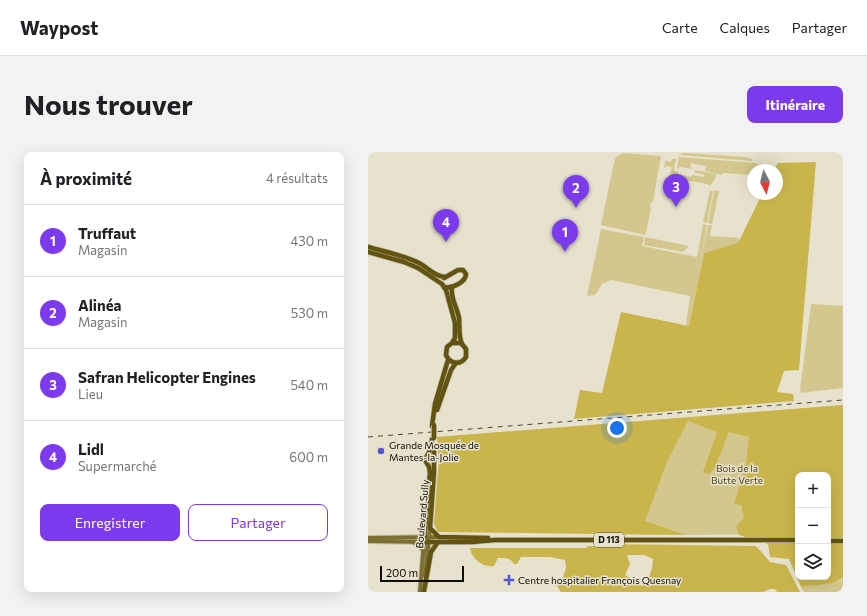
<!DOCTYPE html>
<html lang="fr">
<head>
<meta charset="utf-8">
<style>
	body { margin:0; font-family:Commissioner,sans-serif; background:#f2f2f2; color:#202124 }
	.controls { position:absolute; right:12px; bottom:12px; display:grid; overflow:hidden; border-radius:8px; box-shadow:0 4px 16px #0002 }
	.controls button { width:36px; height:36px; display:grid; place-items:center; padding:0; border:0; border-bottom:1px solid #e0e0e0; background:#fff; color:#202124; font:20px sans-serif }
	.compass { position:absolute; left:379px; top:12px; width:36px; height:36px; border-radius:50%; background:#fff; box-shadow:0 4px 16px #0002; rotate:173deg }
	.scale { position:absolute; left:12px; bottom:10px; width:84px; box-sizing:border-box; padding-left:4px; border:2px solid #0f0d06; border-top:0; font-size:11px; line-height:14px; white-space:nowrap; color:#0f0d06; -webkit-text-stroke:3px #e7e2cd; paint-order:stroke }
	.you { position:absolute; left:249px; top:276px; width:14px; height:14px; margin:-10px; border:3px solid #fff; border-radius:50%; background:#1a73e8; box-shadow:0 0 0 6px #1a73e833 }
	.badge { display:grid; place-items:center; width:26px; height:26px; border-radius:50%; background:#7c3aed; color:#fff; font-size:13px; font-weight:700 }
	.pin { position:absolute; translate:-50% -33px; filter:drop-shadow(0 1px 2px #0008) }
	.pin::after { content:''; position:absolute; top:21px; width:14px; height:12px; background:inherit; clip-path:polygon(0 0,100% 0,50% 100%) }
	.list { margin:0; padding:0; list-style:none }
	h2 { display:flex; justify-content:space-between; align-items:center; height:52px; margin:0; padding:0 16px; font-size:17px }
	h2 small { font-size:13px; font-weight:400; color:#757577 }
	.list li { display:grid; grid-template-columns:26px 1fr auto; gap:12px; align-items:center; box-sizing:border-box; height:72px; padding:0 16px; border-top:1px solid #e0e0e0 }
	.list b { display:block; font-size:15px; white-space:nowrap }
	.list p { margin:0; font-size:13px; white-space:nowrap; color:#757577 }
	.list em { font-size:13px; font-style:normal; color:#757577 }
	.actions { display:flex; gap:8px; padding:12px 16px }
	.actions a { flex:1; padding:9px 0; border:1px solid #7c3aed; border-radius:8px; text-align:center; font-size:14px; color:#7c3aed }
	.actions .main { background:#7c3aed; color:#fff }
	.icon { flex:none; width:22px; height:22px; fill:none; stroke:currentColor; stroke-width:2; stroke-linecap:round; stroke-linejoin:round }
	.map { position:relative; flex:none; width:475px; height:440px; overflow:hidden; border-radius:8px }
	header { display:flex; align-items:center; gap:24px; box-sizing:border-box; height:56px; padding:0 20px; background:#fff; border-bottom:1px solid #e0e0e0 }
	header strong { font-size:19px }
	nav { display:flex; gap:22px; margin-inline-start:auto; font-size:14px }
	.intro { display:flex; align-items:center; justify-content:space-between; box-sizing:border-box; height:96px; padding:0 24px }
	h1 { margin:0; font-size:28px }
	.button { padding:10px 18px; border-radius:8px; background:#7c3aed; color:#fff; font-size:14px; font-weight:700 }
	main { display:flex; gap:24px; padding:0 24px }
	aside { flex:1; background:#fff; border-radius:8px; box-shadow:0 4px 16px #0002 }
	.map>svg:first-child { display:block }
	.green { fill:#d4c78e }
	.forest { fill:#cab54d; fill-rule:evenodd }
	.lines { fill:none; stroke-linecap:round; stroke-linejoin:round }
	.secondary-casing { stroke:#c4c0ad; stroke-width:6 }
	.primary-casing { stroke:#c4c0ad; stroke-width:6 }
	.secondary { stroke:#7c6f2f; stroke-width:4 }
	.primary { stroke:#625410; stroke-width:4.5 }
	.rail { stroke:#4a483d; stroke-width:1; stroke-dasharray:5 5; stroke-linecap:butt }
	.primary-bridge-casing { stroke:#c4c0ad; stroke-width:6; stroke-linecap:butt }
	.primary-bridge { stroke:#625410; stroke-width:4.5 }
	.poi-dot { fill:#5457ce; stroke:#e7e2cd; stroke-width:1.5 }
	.labels { text-anchor:middle; stroke-width:3; stroke-linejoin:round; paint-order:stroke }
	.shield { fill:#e7e2cd; stroke:#504d42; stroke-width:1 }
	.shield-label { font-size:9px; font-weight:bold; fill:#0f0d06 }
	.poi-label { font-size:10px; fill:#0f0d06; stroke:#e7e2cd; text-anchor:start }
	.park-label { font-size:10px; fill:#52491f; stroke:#e7e2cd }
	.street-label { font-size:10px; fill:#0f0d06; stroke:#e7e2cd }
</style>
</head>
<body>
<header>
<strong>Waypost</strong>
<nav><a>Carte</a><a>Calques</a><a>Partager</a></nav>
</header>
<div class="intro"><h1>Nous trouver</h1><a class="button">Itinéraire</a></div>
<main>
<aside>
<h2>À proximité<small>4 résultats</small></h2>
<ul class="list">
<li><span class="badge">1</span><div><b>Truffaut</b><p>Magasin</p></div><em>430 m</em></li>
<li><span class="badge">2</span><div><b>Alinéa</b><p>Magasin</p></div><em>530 m</em></li>
<li><span class="badge">3</span><div><b>Safran Helicopter Engines</b><p>Lieu</p></div><em>540 m</em></li>
<li><span class="badge">4</span><div><b>Lidl</b><p>Supermarché</p></div><em>600 m</em></li>
</ul>
<div class="actions"><a class="main">Enregistrer</a><a>Partager</a></div>
</aside>
<div class="map">
<svg width="475" height="440" viewBox="0 0 475 440">
	<rect width="100%" height="100%" fill="#e7e2cd"/>
	<g class="green">
		<path d="M 255,1 L 293,4 L 285,50 L 283,50 L 282,55 L 283,57 L 278,81 L 277,83 L 233,73 L 246,10 L 248,5 Z"/>
		<path d="M 315,1 L 378,5 L 384,7 L 384,9 L 311,3 Z"/>
		<path d="M 311,5 L 388,11 L 395,16 L 395,18 L 385,18 L 385,23 L 354,21 L 354,23 L 331,18 L 337,19 L 338,14 L 323,11 L 322,15 L 326,17 L 311,15 L 310,18 L 309,15 Z"/>
		<path d="M 298,6 L 298,9 L 303,10 L 304,7 L 308,7 L 306,17 L 307,19 L 310,20 L 310,22 L 307,20 L 309,22 L 323,25 L 324,23 L 336,25 L 336,22 L 327,21 L 326,18 L 348,22 L 347,27 L 342,34 L 339,32 L 301,25 L 304,15 L 298,14 L 297,16 L 296,16 Z"/>
		<path d="M 342,38 L 345,39 L 339,71 L 335,70 Z"/>
		<path d="M 347,38 L 351,39 L 344,72 L 340,71 L 346,39 Z"/>
		<path d="M 335,72 L 339,73 L 332,110 L 340,73 L 344,73 L 342,84 L 371,86 L 370,92 L 336,101 L 321,174 L 318,173 L 322,144 L 243,128 L 234,132 L 227,143 L 219,144 L 233,77 L 276,85 L 274,94 L 329,105 Z"/>
		<path d="M 277,85 L 321,94 L 315,100 L 276,93 Z"/>
		<path d="M 443,152 L 475,154 L 475,236 L 433,241 L 432,238 Z"/>
		<path d="M 475,253 L 460,323 L 430,323 L 430,382 L 317,383 L 70,380 L 66,372 L 71,307 L 69,285 Z"/>
		<path d="M 475,426 L 475,440 L 436,440 L 433,435 L 473,428 Z"/>
	</g>
	<g class="forest">
		<path d="M 448,10 L 431,218 L 416,219 L 409,240 L 425,242 L 426,249 L 206,267 L 212,238 L 234,241 L 253,160 L 321,174 L 336,101 L 370,91 L 394,42 L 409,42 L 409,18 L 406,18 L 410,11 Z"/>
		<path d="M 475,253 L 475,426 L 463,431 L 433,435 L 421,407 L 402,405 L 400,392 L 371,383 L 368,374 L 376,366 L 373,353 L 366,352 L 378,312 L 381,285 L 361,280 L 347,316 L 340,322 L 335,320 L 349,280 L 320,269 L 299,310 L 277,369 L 317,383 L 70,380 L 66,372 L 71,307 L 69,285 ZM 430,323 L 460,323 L 460,425 L 430,425 Z"/>
		<path d="M 237,392 L 387,394 L 390,396 L 402,410 L 418,413 L 432,440 L 409,440 L 407,437 L 402,437 L 395,440 L 193,440 L 189,434 L 194,428 L 198,416 L 197,408 L 182,405 L 153,405 L 149,412 L 146,412 C 142,405 136,406 130,406 L 126,414 C 115,416 103,406 102,396 L 218,396 L 220,394 L 230,394 ZM 259,403 L 276,403 L 285,407 L 284,416 L 279,432 L 274,434 L 257,423 L 262,412 Z"/>
	</g>
	<g class="lines">
		<g class="secondary-casing">
			<g id="secondary">
				<path d="M 0,386 L 71,385"/>
				<path d="M 0,389 L 56,390 L 52,440"/>
				<path d="M 45,390 L 51,393 L 56,399"/>
				<path d="M 57,424 L 62,376"/>
			</g>
		</g>
		<g class="primary-casing">
			<g id="primary">
				<path d="M 0,95 C 17,100 35,103 51,111 C 59,115 67,125 77,125"/>
				<path d="M 0,100 L 36,110 L 50,116 L 74,132 L 78,138 L 87,171 L 87,186 L 84,191 L 79,195 L 78,203 C 82,212 92,214 98,205 L 98,197 L 93,191 L 84,191"/>
				<path d="M 76,126 L 90,118 L 95,118 L 98,122 C 98,130 84,137 76,135"/>
				<path d="M 84,135 C 82,146 89,155 91,166 C 92,174 90,184 94,192"/>
				<path d="M 69,258 L 83,218 L 88,211"/>
				<path d="M 64,274 L 67,252 L 80,208"/>
				<path d="M 64,287 L 63,296 L 57,308 L 61,315 L 62,321 L 56,390 L 104,390 L 127,388 L 430,388"/>
				<path d="M 66,295 L 66,320 L 62,376 L 71,385 L 120,386"/>
				<path d="M 460,389 L 475,389"/>
				<path d="M 56,439 L 63,400 L 70,390"/>
			</g>
		</g>
		<use href="#secondary" class="secondary"/>
		<use href="#primary" class="primary"/>
		<path class="rail" d="M 0,285 L 475,248"/>
		<g class="primary-bridge-casing">
			<path id="primary-bridge" d="M 66,286 L 66,273"/>
		</g>
		<use href="#primary-bridge" class="primary-bridge"/>
	</g>
	<g class="poi-dot">
		<circle cx="13" cy="299" r="4"/>
		<path d="M139 422h4v4h4v4h-4v4h-4v-4h-4v-4h4z"/>
	</g>
	<g class="labels">
		<rect class="shield" x="226" y="381" width="30" height="14" rx="3"/>
		<g class="shield-label">
			<text x="241" y="391">D 113</text>
		</g>
		<g class="poi-label">
			<text x="21" y="297">Grande Mosquée de<tspan x="21" dy="12">Mantes-la-Jolie</tspan></text>
			<text x="150" y="432">Centre hospitalier François Quesnay</text>
		</g>
		<g class="park-label">
			<text x="369" y="320">Bois de la<tspan x="369" dy="12">Butte Verte</tspan></text>
		</g>
		<g class="street-label">
			<text transform="translate(54 362) rotate(-85)" y="4">Boulevard Sully</text>
		</g>
	</g>
</svg>
<div class="controls">
<button>+</button>
<button>−</button>
<button><svg class="icon" aria-label="layers" viewBox="0 0 24 24"><path d="M12 4l9 5-9 5-9-5zM3 14l9 5 9-5"/></svg></button>
</div>
<svg class="compass" viewBox="-18 -18 36 36"><path d="M0-13l5 13h-10z" fill="#e53935"/><path d="M0 13l5-13h-10z" fill="#757577"/></svg>
<div class="scale">200 m</div>
<div class="you"></div>
<div class="pin badge" style="left:197px;top:100px">1</div>
<div class="pin badge" style="left:208px;top:56px">2</div>
<div class="pin badge" style="left:308px;top:55px">3</div>
<div class="pin badge" style="left:78px;top:90px">4</div>
</div>
</main>
</body>
</html>
